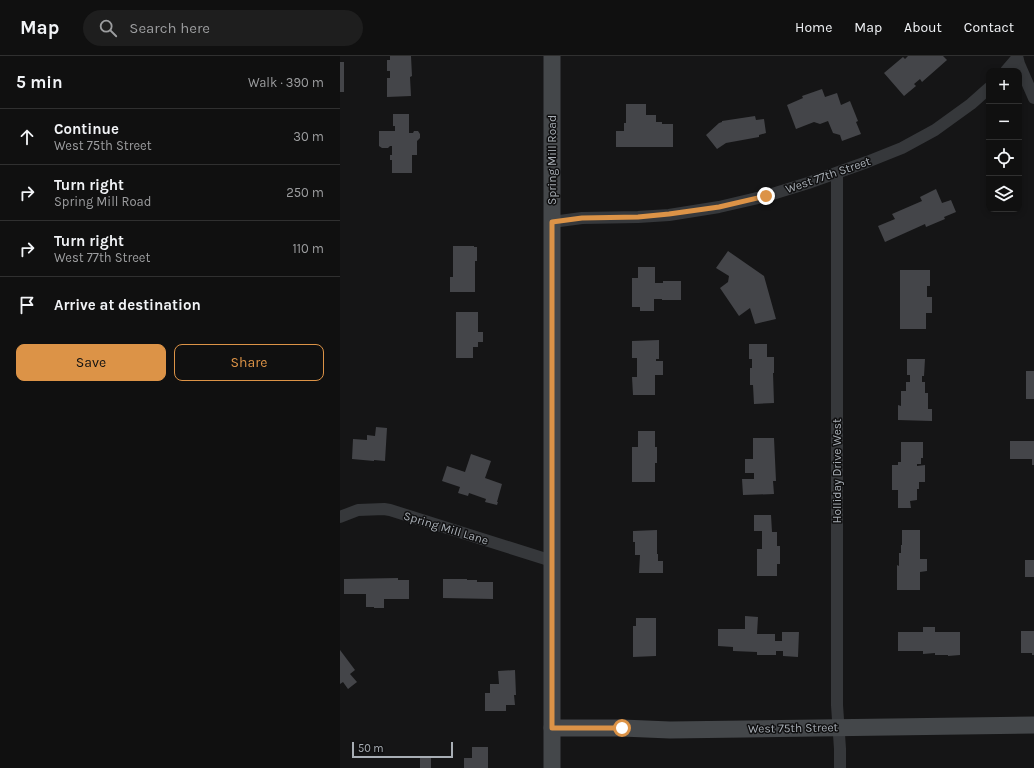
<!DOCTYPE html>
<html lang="en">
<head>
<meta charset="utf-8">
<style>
	body { margin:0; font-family:Karla,sans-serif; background:#1e1e1e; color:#f1f3f6 }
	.controls { position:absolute; right:12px; top:12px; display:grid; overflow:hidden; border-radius:8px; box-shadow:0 2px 6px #0003 }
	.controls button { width:36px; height:36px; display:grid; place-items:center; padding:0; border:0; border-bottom:1px solid #303030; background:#101010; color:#f1f3f6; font:20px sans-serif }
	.scale { position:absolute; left:12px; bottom:10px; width:101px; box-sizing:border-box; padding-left:4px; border:2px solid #a8aeb5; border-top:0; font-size:11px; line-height:14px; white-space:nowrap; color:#a8aeb5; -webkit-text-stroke:3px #101011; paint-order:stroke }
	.stop { position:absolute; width:12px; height:12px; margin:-9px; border:3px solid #dc9347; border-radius:50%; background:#fff }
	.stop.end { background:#dc9347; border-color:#fff; box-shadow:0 1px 4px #0008 }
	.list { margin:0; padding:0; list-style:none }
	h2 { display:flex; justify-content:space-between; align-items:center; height:52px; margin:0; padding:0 16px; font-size:17px }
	h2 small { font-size:13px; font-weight:400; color:#9c9d9f }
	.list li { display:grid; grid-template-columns:26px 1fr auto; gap:12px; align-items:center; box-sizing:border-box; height:56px; padding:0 16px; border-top:1px solid #303030 }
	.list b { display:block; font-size:15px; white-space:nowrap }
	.list p { margin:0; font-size:13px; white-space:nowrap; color:#9c9d9f }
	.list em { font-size:13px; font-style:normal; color:#9c9d9f }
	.actions { display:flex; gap:8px; padding:12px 16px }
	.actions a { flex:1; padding:9px 0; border:1px solid #dc9347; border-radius:8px; text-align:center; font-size:14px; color:#dc9347 }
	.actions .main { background:#dc9347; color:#111 }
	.icon { flex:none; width:22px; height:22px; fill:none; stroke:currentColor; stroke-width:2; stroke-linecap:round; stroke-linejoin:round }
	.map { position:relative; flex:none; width:694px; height:712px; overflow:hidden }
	header { display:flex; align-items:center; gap:24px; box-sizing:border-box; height:56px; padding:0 20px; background:#101010; border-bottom:1px solid #303030 }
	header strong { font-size:19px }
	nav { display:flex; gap:22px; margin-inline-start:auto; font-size:14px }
	.search { width:280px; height:36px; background:#1e1e1e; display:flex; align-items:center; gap:10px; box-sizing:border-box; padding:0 14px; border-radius:22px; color:#9c9d9f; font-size:15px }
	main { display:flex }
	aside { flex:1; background:#101010 }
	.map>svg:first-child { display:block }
	.building { fill:#444549 }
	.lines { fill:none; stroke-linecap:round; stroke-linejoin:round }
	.street { stroke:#36383b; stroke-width:12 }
	.secondary { stroke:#44474a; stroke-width:17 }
	.route { stroke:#dc9347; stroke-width:5 }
	.labels { text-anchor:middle; stroke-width:3; stroke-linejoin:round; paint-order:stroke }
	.street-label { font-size:12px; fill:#a8aeb5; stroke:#101011 }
</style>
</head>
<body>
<header>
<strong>Map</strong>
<div class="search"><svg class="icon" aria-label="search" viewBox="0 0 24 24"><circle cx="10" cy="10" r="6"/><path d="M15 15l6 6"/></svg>Search here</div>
<nav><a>Home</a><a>Map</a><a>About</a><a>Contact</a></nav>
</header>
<main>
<aside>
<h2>5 min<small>Walk · 390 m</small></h2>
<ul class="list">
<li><svg class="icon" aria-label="ahead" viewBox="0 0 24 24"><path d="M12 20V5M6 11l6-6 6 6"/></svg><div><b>Continue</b><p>West 75th Street</p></div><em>30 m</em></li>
<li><svg class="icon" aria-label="right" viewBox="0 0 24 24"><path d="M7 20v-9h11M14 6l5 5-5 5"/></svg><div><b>Turn right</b><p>Spring Mill Road</p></div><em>250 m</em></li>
<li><svg class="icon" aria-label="right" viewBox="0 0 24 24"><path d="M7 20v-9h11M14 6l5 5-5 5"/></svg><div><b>Turn right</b><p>West 77th Street</p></div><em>110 m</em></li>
<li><svg class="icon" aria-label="arrive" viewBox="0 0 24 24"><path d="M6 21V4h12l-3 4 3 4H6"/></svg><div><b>Arrive at destination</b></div></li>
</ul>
<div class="actions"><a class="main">Save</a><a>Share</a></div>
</aside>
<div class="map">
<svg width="694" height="712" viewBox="0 0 694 712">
	<rect width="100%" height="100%" fill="#151516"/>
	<g class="building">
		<path d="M 50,0 L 71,0 L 72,20 L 70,21 L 71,40 L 47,41 L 47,22 L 50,22 L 50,15 L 47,15 L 47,4 L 50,4 Z"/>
		<path d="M 568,0 L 603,0 L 607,4 L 582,26 L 580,23 L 574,28 L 576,30 L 564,40 L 544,17 L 563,1 L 565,3 Z"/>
		<rect x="0" y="6" width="4" height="30"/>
		<path d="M 482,33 L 485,41 L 497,37 L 501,49 L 510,45 L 518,65 L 516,66 L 521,78 L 502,85 L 500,79 L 493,77 L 488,65 L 480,68 L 474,66 L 456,73 L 447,49 L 463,42 L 462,40 Z"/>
		<path d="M 286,48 L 306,48 L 306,59 L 316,59 L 316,66 L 322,66 L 322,68 L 333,68 L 333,91 L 276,91 L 276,75 L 284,75 L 284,67 L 286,67 Z"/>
		<path d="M 53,58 L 69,58 L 69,77 L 73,77 L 74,75 L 78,75 L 80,78 L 80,82 L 77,85 L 77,99 L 72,99 L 72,117 L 52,117 L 52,104 L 50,104 L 50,99 L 52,99 L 52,90 L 50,90 L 48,92 L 42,92 L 39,90 L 39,75 L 55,75 L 55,70 L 53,70 Z"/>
		<path d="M 415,60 L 416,64 L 424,63 L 426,77 L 419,79 L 419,81 L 386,87 L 377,93 L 366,79 L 379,67 L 382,66 L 382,65 Z"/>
		<path d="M 596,133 L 602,147 L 611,144 L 616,156 L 604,161 L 605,163 L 586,171 L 585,168 L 545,186 L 538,170 L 555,163 L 552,158 L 582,145 L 580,141 Z"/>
		<path d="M 113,190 L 134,190 L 134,191 L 137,191 L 137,205 L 135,205 L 135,236 L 110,236 L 110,221 L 113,221 Z"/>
		<path d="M 388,195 L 424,220 L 436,263 L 415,268 L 410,252 L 399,260 L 380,232 L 388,226 L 389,220 L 376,212 Z"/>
		<path d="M 298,211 L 315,211 L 315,227 L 323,227 L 323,225 L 341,225 L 341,244 L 322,244 L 322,243 L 314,243 L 314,255 L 300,255 L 300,251 L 292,251 L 292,222 L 298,222 Z"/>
		<path d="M 560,214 L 590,214 L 590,230 L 587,230 L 587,241 L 592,241 L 592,257 L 586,257 L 586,273 L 560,273 Z"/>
		<path d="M 116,256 L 138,256 L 138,276 L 143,276 L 143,286 L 138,286 L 138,291 L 133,291 L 133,302 L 116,302 Z"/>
		<path d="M 319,284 L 319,303 L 316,303 L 316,305 L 323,305 L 323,319 L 315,319 L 315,339 L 293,339 L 292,321 L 297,321 L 297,302 L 292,302 L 292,285 Z"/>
		<path d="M 409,288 L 427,288 L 427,301 L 434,301 L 434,317 L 433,317 L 434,347 L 414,348 L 413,329 L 410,329 L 410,312 L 412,312 L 412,303 L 409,303 Z"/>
		<path d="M 567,303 L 585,303 L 584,320 L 582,320 L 582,326 L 585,326 L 585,337 L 588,337 L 588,353 L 592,353 L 592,365 L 558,364 L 558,349 L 561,350 L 561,335 L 566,335 L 566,326 L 570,326 L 570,319 L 567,319 Z"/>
		<rect x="686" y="315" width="8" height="28"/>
		<path d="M 36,371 L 47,372 L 45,405 L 34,404 L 34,405 L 12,403 L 13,383 L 27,384 L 27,379 L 35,380 Z"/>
		<path d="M 298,375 L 315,375 L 315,391 L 317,391 L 317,407 L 315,407 L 315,426 L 292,426 L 292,391 L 298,391 Z"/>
		<path d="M 413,382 L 434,382 L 436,425 L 433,425 L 434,438 L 403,439 L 402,423 L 414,423 L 414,417 L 405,417 L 405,403 L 413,403 Z"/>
		<path d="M 670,385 L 694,385 L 694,409 L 692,409 L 692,403 L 670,403 Z"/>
		<path d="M 561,386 L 583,386 L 583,402 L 581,402 L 581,408 L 577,408 L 577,410 L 585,409 L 585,426 L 579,426 L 579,433 L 577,433 L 577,444 L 570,445 L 571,452 L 558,452 L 558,434 L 552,434 L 552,409 L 558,409 L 558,406 L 561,406 Z"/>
		<path d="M 131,398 L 151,405 L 145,422 L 162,428 L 157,446 L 158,446 L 157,449 L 145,446 L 146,443 L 129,437 L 128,440 L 118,437 L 120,431 L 102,425 L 107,410 L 125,416 Z"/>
		<path d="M 414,459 L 431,459 L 432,476 L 437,476 L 437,490 L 440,490 L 440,508 L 437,508 L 437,520 L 417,520 L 417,493 L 422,493 L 422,475 L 414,475 Z"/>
		<path d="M 317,474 L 317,498 L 318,498 L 318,505 L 323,505 L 323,517 L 299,517 L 300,499 L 295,499 L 295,486 L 293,486 L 293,475 Z"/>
		<path d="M 562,474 L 580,474 L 580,503 L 587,503 L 587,515 L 580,516 L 580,534 L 557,534 L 557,509 L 559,510 L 559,497 L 561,497 L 561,489 L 562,489 Z"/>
		<rect x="685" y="504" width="9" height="17"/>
		<path d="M 58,522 L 58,524 L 69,524 L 69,543 L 44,543 L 44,552 L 34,552 L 34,551 L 26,551 L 26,538 L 4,538 L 4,523 Z"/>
		<path d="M 103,523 L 127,523 L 127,524 L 137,524 L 137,526 L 153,526 L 153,543 L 103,542 Z"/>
		<path d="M 405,560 L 418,561 L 417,578 L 435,578 L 435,585 L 442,585 L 442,576 L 459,576 L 458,601 L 443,600 L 443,595 L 436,595 L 436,599 L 417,599 L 417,596 L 393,595 L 393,591 L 378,590 L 378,573 L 405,573 Z"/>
		<path d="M 296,562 L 316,562 L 316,600 L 293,601 L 293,570 L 296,570 Z"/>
		<path d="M 583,571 L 595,571 L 595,576 L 620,576 L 620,599 L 608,600 L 608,599 L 595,599 L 595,597 L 583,598 L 583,595 L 558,595 L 558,576 L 583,576 Z"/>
		<path d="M 681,575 L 694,575 L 694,599 L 692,599 L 692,597 L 681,597 Z"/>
		<path d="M 0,594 L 15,614 L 10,618 L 17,626 L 8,633 L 3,626 L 0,628 Z"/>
		<path d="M 175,614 L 176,639 L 174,639 L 175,649 L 166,649 L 166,655 L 145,655 L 145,637 L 150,637 L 150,628 L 159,628 L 158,615 Z"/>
		<path d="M 132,691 L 148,691 L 148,712 L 124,712 L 124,702 L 132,702 Z"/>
		<path d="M 80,701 L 91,702 L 91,712 L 80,712 Z"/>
	</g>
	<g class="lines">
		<g class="street">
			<path d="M 677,0 L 679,8 L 694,42"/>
			<path d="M 666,15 L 677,2"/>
			<path d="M 497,118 L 497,649 L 500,693 L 500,712"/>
			<path d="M 212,166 L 242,162 L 298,161 L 329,159 L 379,151 L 426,140 L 442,135 L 468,127 L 527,106 L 562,92 L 595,74 L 631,48 L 649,32"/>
			<path d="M 0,461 L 18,454 L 44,453 L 50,454 L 212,505"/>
		</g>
		<g class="secondary">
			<path d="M 212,672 L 282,672 L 330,674 L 694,669"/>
			<path d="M 212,712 L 212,0"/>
		</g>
	</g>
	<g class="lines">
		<path class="route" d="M 282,672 L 212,672 L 212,166 L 242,162 L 298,161 L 329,158 L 379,151 L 426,140"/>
	</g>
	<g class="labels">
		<g class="street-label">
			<text transform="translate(212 104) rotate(-90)" y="4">Spring Mill Road</text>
			<text transform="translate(488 119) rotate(-19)" y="4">West 77th Street</text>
			<text transform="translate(497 415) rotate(-90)" y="4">Holliday Drive West</text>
			<text transform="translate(106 472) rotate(17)" y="4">Spring Mill Lane</text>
			<text transform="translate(453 672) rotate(-1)" y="4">West 75th Street</text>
		</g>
	</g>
</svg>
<div class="controls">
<button>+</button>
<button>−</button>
<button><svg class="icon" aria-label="locate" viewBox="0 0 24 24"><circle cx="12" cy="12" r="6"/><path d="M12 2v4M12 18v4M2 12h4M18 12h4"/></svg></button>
<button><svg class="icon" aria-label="layers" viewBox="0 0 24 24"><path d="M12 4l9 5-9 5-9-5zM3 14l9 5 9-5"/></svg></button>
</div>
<div class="scale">50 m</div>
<div class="stop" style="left:282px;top:672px"></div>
<div class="stop end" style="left:426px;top:140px"></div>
</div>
</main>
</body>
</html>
